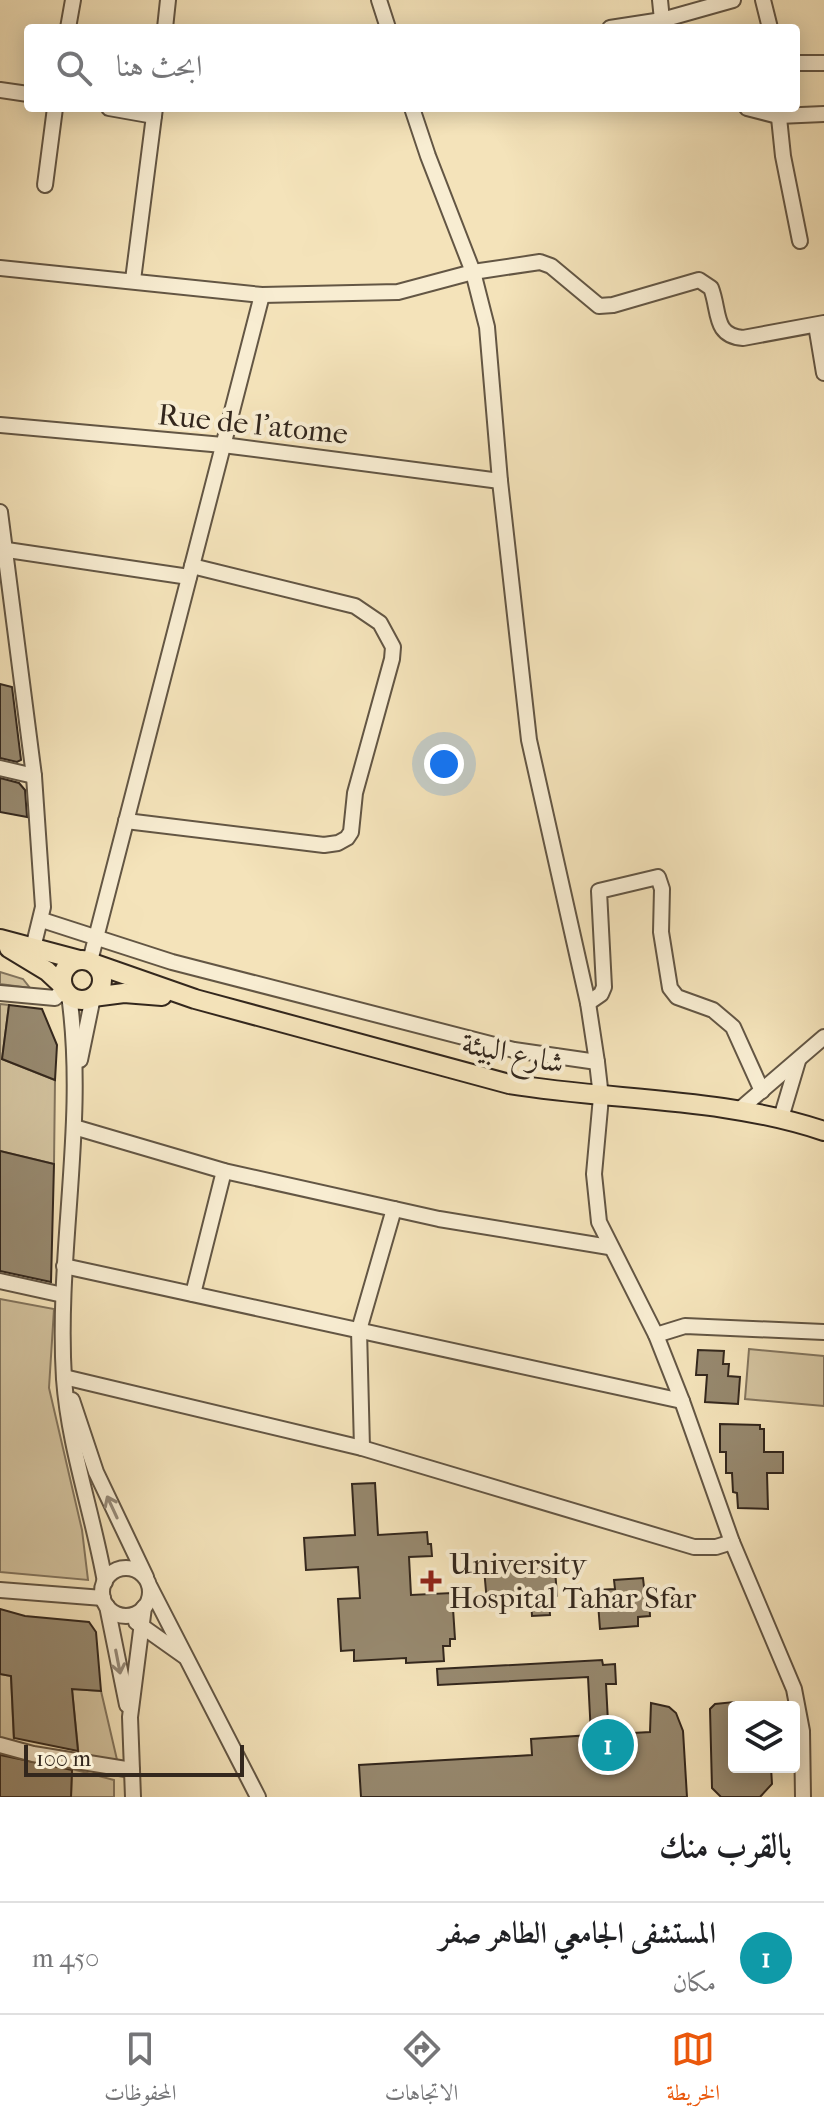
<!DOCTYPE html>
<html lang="ar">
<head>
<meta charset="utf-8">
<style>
	body { margin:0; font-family:"IM FELL French Canon",Amiri,serif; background:#f6f6f6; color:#202124; direction:rtl }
	.controls { position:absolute; right:24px; bottom:24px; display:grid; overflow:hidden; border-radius:8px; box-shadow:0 4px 20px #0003 }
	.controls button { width:72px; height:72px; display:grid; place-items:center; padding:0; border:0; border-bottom:2px solid #e0e0e0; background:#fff; color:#202124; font:40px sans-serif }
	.scale { position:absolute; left:24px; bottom:20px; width:220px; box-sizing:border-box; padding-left:8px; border:4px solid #33271d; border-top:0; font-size:22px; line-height:28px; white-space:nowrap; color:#33271d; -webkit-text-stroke:6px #f8edd2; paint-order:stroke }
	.you { position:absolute; left:444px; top:764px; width:28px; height:28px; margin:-20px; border:6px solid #fff; border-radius:50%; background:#1a73e8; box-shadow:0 0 0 12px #1a73e833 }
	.badge { display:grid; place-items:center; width:52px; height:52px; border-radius:50%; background:#ea580c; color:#fff; font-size:26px; font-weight:700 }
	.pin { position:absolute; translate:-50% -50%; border:4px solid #fff; box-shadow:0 2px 8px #0006 }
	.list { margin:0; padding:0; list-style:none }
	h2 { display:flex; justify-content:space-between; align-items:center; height:104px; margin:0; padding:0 32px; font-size:34px }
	h2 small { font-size:26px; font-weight:400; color:#757577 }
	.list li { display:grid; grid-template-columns:52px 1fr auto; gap:24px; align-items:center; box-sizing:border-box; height:112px; padding:0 32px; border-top:2px solid #e0e0e0 }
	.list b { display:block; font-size:30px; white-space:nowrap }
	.list p { margin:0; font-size:26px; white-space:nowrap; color:#757577 }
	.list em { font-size:26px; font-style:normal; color:#757577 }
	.icon { flex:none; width:44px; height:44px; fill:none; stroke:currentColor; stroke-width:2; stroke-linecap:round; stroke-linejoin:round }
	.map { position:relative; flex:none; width:824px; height:1797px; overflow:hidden; direction:ltr }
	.search { position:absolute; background:#fff; box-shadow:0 4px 20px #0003; left:24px; right:24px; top:24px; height:88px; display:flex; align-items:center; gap:20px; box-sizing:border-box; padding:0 28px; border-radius:8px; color:#757577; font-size:30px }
	.sheet { height:216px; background:#fff }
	nav { display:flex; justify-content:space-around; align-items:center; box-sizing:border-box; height:112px; border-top:2px solid #e0e0e0; background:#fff; font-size:22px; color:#757577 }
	nav a { display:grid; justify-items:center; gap:4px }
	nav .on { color:#ea580c }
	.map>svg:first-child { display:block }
	.green { fill:#d3c39f; stroke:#83755e; stroke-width:2 }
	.building { fill:#97896f; stroke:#33271d; stroke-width:2 }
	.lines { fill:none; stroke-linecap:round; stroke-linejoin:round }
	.minor-casing { stroke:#635644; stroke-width:18 }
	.major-casing { stroke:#33271d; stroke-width:22 }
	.minor { stroke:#f8edd2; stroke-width:14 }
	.major { stroke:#f4e3ba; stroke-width:18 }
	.oneway { stroke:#968a78 }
	.poi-dot { fill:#8f2418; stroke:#f8edd2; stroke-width:3 }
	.labels { text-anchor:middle; stroke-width:8; stroke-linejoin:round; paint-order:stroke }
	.street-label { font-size:30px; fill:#33271d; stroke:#f8edd2 }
	.poi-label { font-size:30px; fill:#33271d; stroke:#f8edd2; text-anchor:start }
</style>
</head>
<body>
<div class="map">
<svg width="824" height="1797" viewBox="0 0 824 1797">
	<rect width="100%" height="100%" fill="#f4e3ba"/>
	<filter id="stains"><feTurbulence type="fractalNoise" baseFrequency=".0025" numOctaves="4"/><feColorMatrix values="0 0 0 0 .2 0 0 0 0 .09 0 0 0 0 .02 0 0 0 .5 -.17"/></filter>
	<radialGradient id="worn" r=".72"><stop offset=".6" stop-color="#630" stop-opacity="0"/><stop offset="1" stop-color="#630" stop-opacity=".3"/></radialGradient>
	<g class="green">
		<path d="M 0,972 L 23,979 L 30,988 L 0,984 Z"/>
		<path d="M 0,1004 L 9,1005 L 2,1059 L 55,1080 L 54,1164 L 0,1151 Z"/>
		<path d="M 0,1299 L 54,1309 L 49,1388 L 82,1530 L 88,1580 L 0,1572 Z"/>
		<path d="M 749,1349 L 824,1356 L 824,1406 L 745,1399 Z"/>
		<path d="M 0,1674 L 11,1676 L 14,1745 L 0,1741 Z"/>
		<path d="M 72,1689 L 101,1691 L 118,1764 L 79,1758 Z"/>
		<path d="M 72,1769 L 114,1780 L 114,1797 L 71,1797 Z"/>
	</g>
	<g class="building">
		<path d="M 0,684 L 12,687 L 21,760 L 17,762 L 0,758 Z"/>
		<path d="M 0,778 L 19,783 L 25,790 L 27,817 L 0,812 Z"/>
		<path d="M 9,1005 L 42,1009 L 57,1045 L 55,1080 L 2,1059 Z"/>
		<path d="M 0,1151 L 54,1164 L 51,1282 L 0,1271 Z"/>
		<path d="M 698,1350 L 724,1351 L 723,1364 L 729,1364 L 728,1376 L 740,1377 L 738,1404 L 705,1402 L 707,1375 L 696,1375 Z"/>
		<path d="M 720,1424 L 760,1425 L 760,1429 L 764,1429 L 764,1452 L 783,1452 L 783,1473 L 767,1473 L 768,1509 L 738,1508 L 737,1493 L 733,1492 L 732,1473 L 726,1473 L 726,1452 L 720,1452 Z"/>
		<path d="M 375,1483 L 378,1535 L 427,1532 L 428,1544 L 431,1544 L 432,1556 L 409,1557 L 411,1595 L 452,1593 L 455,1639 L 450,1639 L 450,1646 L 443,1646 L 444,1661 L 406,1663 L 406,1658 L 354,1661 L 354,1650 L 341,1651 L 338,1599 L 360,1598 L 358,1567 L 306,1570 L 304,1538 L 355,1535 L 352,1484 Z"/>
		<path d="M 514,1562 L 514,1566 L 545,1564 L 545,1569 L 555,1569 L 557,1596 L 549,1597 L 550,1615 L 532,1616 L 531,1599 L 487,1602 L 484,1569 L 494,1568 L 494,1563 Z"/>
		<path d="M 643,1578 L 645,1596 L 649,1596 L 650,1616 L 638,1617 L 638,1626 L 600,1629 L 597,1590 L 615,1589 L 614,1580 Z"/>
		<path d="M 0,1609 L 25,1616 L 89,1622 L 96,1632 L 101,1691 L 72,1689 L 78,1751 L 14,1738 L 11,1676 L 0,1674 Z"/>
		<path d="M 602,1660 L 603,1665 L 615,1664 L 616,1684 L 606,1684 L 608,1722 L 614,1721 L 615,1734 L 650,1732 L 651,1703 L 669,1707 L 676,1713 L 683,1731 L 687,1797 L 361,1797 L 359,1765 L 532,1755 L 531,1739 L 591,1735 L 588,1677 L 438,1685 L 437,1669 Z"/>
		<path d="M 734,1702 L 734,1767 L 771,1767 L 772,1784 L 760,1797 L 721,1797 L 712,1788 L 710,1709 L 715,1704 Z"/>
		<path d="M 0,1755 L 72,1770 L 71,1797 L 0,1797 Z"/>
	</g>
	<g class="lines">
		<g class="minor-casing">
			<g id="minor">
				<path d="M 379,0 L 388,28"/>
				<path d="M 660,0 L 662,20"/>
				<path d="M 763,0 L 770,28"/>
				<path d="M 68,28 L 73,0"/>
				<path d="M 165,28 L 168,0"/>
				<path d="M 610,28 L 662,20 L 733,0"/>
				<path d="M 796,63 L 824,63"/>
				<path d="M 0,90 L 28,94"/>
				<path d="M 109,108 L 154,116"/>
				<path d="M 412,108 L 428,156 L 473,272 L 487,327 L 500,481 L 529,740 L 588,1003 L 597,1062 L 601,1097 L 594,1174 L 599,1222 L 656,1335 L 682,1401 L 732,1542 L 794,1689 L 802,1731 L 803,1797"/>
				<path d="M 747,108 L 778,116 L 824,114"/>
				<path d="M 778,108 L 783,156 L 800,241"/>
				<path d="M 45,185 L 55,108"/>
				<path d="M 0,268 L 262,295 L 398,292 L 473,272 L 540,262 L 551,266 L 599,306 L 613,305 L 699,280 L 711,288 C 720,311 713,336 743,338 L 824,323"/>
				<path d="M 133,280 L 155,108"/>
				<path d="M 816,325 L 824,373"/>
				<path d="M 0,425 L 223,445 L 500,481"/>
				<path d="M 0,512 L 34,776 L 43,907 L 33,948"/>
				<path d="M 0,549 L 189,577"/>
				<path d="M 0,768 L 34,776"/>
				<path d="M 126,821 L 324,845 L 338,843 L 347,838 L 351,832 L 355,793 L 392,659 L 393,647 L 380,623 L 355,606 L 192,566"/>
				<path d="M 42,920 L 172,962 L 514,1050 L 597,1062"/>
				<path d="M 90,961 L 262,295"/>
				<path d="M 0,993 L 55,998 L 64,989"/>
				<path d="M 69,995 C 87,1123 56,1251 64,1379 C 69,1448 93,1514 105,1582"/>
				<path d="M 588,1003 L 601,994 L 604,987 L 599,891 L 658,877 L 662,889 L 661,932 L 670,988 L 677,997 L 713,1010 L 733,1027 L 762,1091"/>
				<path d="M 80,1060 L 93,997"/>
				<path d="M 739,1110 L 824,1037"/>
				<path d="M 781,1118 L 798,1061"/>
				<path d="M 74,1127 L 224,1171 L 439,1219 L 609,1247"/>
				<path d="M 64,1266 L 682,1401"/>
				<path d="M 0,1281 L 63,1295"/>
				<path d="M 193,1294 L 224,1171"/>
				<path d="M 656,1335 L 685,1326 L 824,1332"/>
				<path d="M 64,1377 L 362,1448 L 694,1547 L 716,1547 L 732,1542"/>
				<path d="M 72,1400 L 96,1472 L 146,1577"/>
				<path d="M 362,1448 L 359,1330 L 394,1209"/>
				<circle cx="126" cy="1592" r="24"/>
				<path d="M 150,1587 L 258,1797"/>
				<path d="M 0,1590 L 103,1598"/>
				<path d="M 107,1606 L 127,1705"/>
				<path d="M 136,1622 L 184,1656"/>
				<path d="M 0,1745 L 33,1754 L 132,1770"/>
				<path d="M 133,1797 L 130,1717 L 144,1607"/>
			</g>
		</g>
		<g class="major-casing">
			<g id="major">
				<path d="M 0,939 L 79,960"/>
				<path d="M 9,948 L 47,971 L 62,985"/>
				<circle cx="82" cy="980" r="20"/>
				<path d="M 95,964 L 195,999 L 509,1084 C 613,1101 723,1097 824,1131"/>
				<path d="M 93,997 L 124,993 L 162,996"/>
			</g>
		</g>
		<use href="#minor" class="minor"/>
		<use href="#major" class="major"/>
	</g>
	<defs><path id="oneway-shaft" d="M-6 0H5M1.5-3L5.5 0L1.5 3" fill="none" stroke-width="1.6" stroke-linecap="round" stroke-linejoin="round" transform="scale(2)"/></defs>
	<g class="oneway">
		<use href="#oneway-shaft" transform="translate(112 1507) rotate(-115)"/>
		<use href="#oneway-shaft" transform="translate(118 1662) rotate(79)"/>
	</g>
	<path class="poi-dot" d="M427 1569h8v8h8v8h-8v8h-8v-8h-8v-8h8z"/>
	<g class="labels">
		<g class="street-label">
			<text transform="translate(253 424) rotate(6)" y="10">Rue de l'atome</text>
			<text transform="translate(513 1053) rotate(12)" y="10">شارع البيئة</text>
		</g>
		<g class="poi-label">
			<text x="449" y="1574">University<tspan x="449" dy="34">Hospital Tahar Sfar</tspan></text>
		</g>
	</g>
	<rect width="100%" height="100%" filter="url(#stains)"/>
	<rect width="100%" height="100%" fill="url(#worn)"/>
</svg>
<div class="controls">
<button><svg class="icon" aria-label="layers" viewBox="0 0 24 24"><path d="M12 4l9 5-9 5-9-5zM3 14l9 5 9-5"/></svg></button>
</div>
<div class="scale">100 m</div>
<div class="you"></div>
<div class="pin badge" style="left:608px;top:1745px;background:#0f9aa8">1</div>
<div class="search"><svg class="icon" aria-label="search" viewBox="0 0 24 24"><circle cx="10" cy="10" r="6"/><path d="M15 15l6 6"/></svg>ابحث هنا</div>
</div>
<section class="sheet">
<h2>بالقرب منك<small></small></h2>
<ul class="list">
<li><span class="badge" style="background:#0f9aa8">1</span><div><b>المستشفى الجامعي الطاهر صفر</b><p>مكان</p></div><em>450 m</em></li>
</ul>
</section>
<nav>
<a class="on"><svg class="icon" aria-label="map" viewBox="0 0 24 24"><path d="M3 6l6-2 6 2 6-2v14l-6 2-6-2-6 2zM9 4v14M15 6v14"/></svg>الخريطة</a>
<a><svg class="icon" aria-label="directions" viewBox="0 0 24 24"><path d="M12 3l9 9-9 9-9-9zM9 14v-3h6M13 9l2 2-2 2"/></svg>الاتجاهات</a>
<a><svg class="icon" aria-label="saved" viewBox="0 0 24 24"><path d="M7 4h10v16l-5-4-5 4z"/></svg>المحفوظات</a>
</nav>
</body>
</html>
